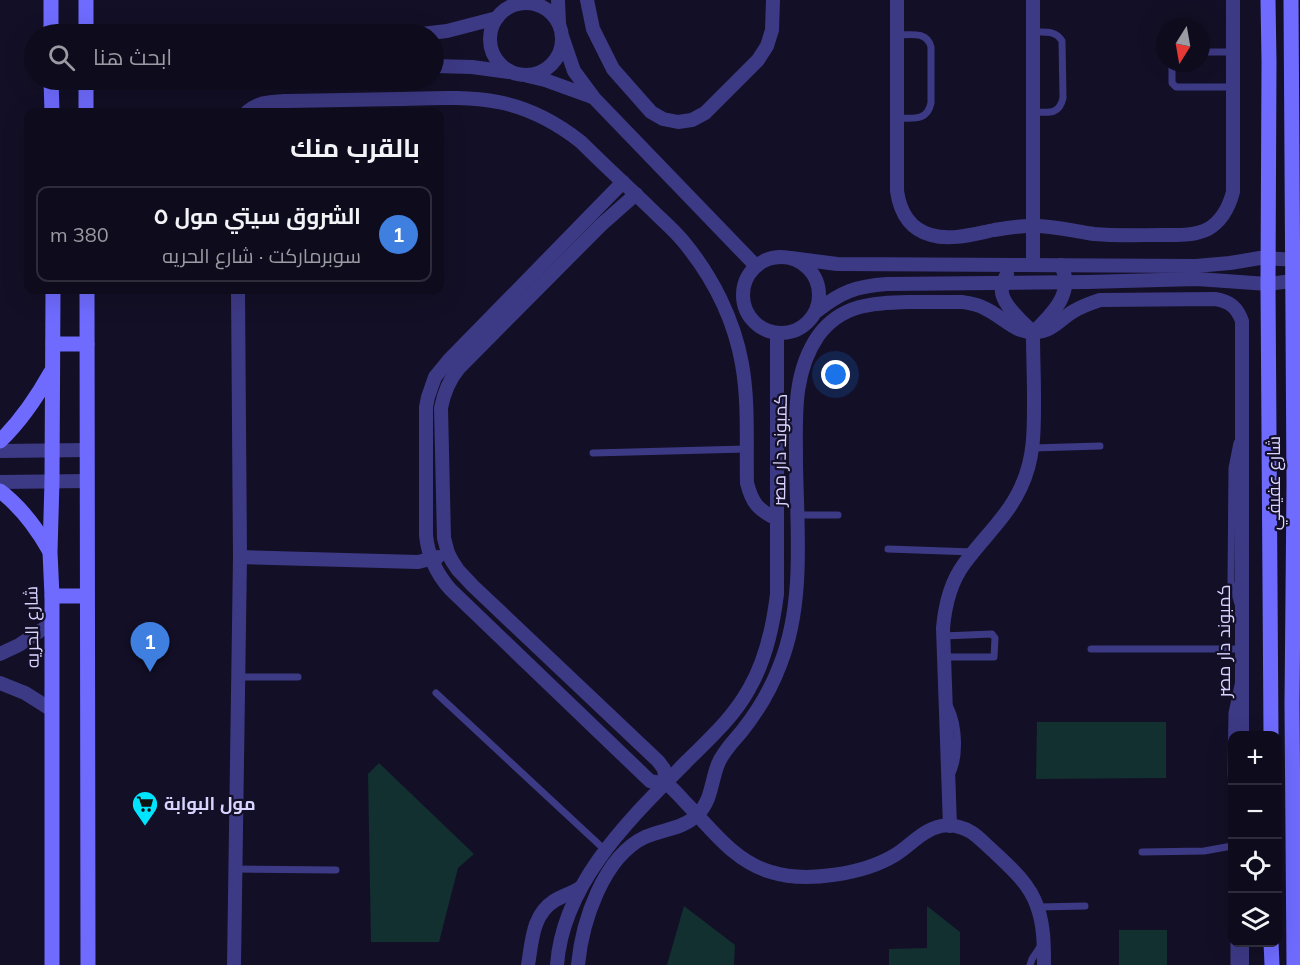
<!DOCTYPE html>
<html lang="ar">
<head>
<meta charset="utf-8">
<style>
	body { margin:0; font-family:Mulish,Cairo,sans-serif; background:#171425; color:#f1f3f6; direction:rtl }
	.controls { position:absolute; right:18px; bottom:18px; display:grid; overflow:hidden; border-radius:12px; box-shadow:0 6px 24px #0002 }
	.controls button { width:54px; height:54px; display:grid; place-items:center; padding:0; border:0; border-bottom:2px solid #2e2b3b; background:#0e0b1c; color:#f1f3f6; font:30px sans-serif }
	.compass { position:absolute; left:1156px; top:18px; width:54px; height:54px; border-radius:50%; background:#0e0b1c; box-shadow:0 6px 24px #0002; rotate:191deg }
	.you { position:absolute; left:836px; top:375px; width:21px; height:21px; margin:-15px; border:4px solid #fff; border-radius:50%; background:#1a73e8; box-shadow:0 0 0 9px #1a73e833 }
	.badge { display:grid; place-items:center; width:39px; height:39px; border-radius:50%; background:#00e5ff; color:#fff; font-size:20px; font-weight:700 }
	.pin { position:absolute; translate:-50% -50px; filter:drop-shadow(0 2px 3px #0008) }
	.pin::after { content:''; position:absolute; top:32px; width:21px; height:18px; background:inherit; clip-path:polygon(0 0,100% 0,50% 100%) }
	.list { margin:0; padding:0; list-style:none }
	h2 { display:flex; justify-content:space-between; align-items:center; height:78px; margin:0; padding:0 24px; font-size:26px }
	h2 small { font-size:20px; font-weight:400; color:#9b9ba3 }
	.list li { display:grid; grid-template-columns:39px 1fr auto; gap:18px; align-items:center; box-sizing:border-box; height:96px; margin:0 12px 12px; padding:0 12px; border:2px solid #2e2b3b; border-radius:12px }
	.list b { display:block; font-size:22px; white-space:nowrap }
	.list p { margin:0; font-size:20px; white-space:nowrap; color:#9b9ba3 }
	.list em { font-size:20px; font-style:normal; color:#9b9ba3 }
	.icon { flex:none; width:33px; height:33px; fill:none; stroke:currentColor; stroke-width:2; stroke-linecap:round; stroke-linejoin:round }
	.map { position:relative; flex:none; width:1300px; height:965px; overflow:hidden; direction:ltr }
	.search { position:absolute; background:#0e0b1c; box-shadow:0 6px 24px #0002; left:24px; top:24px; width:420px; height:66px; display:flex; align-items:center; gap:15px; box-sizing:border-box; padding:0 21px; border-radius:33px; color:#9b9ba3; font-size:22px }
	.panel { position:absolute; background:#0e0b1c; box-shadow:0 6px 24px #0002; left:24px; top:108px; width:420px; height:186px; border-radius:12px; direction:rtl }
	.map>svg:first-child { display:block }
	.green { fill:#12302f }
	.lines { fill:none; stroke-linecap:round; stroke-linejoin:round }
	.lane { stroke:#3d3a85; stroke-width:7 }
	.street { stroke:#3d3a85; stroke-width:14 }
	.secondary { stroke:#6f6bff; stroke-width:15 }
	.labels { text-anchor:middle; stroke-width:4.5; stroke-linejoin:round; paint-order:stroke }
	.street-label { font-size:18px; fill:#d9d4ff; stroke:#130f26 }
	.poi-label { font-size:18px; font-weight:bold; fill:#d9d4ff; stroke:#130f26; text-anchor:start }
</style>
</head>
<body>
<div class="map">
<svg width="1300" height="965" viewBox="0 0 1300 965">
	<rect width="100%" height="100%" fill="#130f26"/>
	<g class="green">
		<path d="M 1037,722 L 1166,722 L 1166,778 L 1036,779 Z"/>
		<path d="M 379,763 L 474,854 L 458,868 L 439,942 L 371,942 L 368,774 Z"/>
		<path d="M 684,906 L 735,945 L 734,965 L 667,965 Z"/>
		<path d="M 927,906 L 960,932 L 960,965 L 889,965 L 889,949 L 927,948 Z"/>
		<rect x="1119" y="930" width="48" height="35"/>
	</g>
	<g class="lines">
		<g class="lane">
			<path d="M 1201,52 L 1233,52"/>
			<path d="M 1172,63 L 1172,83 L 1176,87 L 1233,87"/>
			<path d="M 1033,112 C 1047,112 1059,116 1063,98 L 1062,41 C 1056,30 1044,32 1033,32"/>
			<path d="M 897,118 C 912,118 927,122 931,103 L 931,47 C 927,31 911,35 897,35"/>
			<path d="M 1237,443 L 1232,468 L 1231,582 L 1238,604"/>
			<path d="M 1033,448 L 1100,446"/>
			<path d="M 593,453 L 746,449"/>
			<path d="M 797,515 L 838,515"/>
			<path d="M 888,549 L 973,552"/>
			<path d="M 943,636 L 992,634 L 995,638 L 994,657 L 945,657"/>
			<path d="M 1091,649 L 1242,649"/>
			<path d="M 238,677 L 298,677"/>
			<path d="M 436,693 L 606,851"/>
			<path d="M 950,707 C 959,725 961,759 950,777"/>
			<path d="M 1232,789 L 1231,772 L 1232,713 L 1238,685"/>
			<path d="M 1142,852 L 1204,851 L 1232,846"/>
			<path d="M 235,869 L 336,870"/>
			<path d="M 1038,907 L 1085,906"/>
			<path d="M 1030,965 L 1032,959 L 1042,944"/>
			<path d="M 1234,965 L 1234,942"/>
		</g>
		<g class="street">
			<path d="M 558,0 L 559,24"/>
			<path d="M 587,0 L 593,29 L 613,69 L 651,112 L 663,119 L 678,122 L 692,120 L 705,113 L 758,60 L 767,46 L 772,30 L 773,0"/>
			<path d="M 897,0 L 897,191 C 900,212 909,229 931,235 C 951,241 974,234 994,230 C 1006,228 1018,226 1030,226 C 1052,225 1073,231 1094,234 C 1117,236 1140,235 1163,235 C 1178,235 1194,236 1208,229 C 1222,221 1229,207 1233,192 L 1233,0"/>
			<circle cx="526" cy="39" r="36"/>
			<path d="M 345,34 L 422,34 L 447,31 L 497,18"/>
			<path d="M 562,36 L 574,71 L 594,98 L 756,266"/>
			<path d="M 434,66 L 472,67 L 509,72"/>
			<path d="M 528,76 L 545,80 L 592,97"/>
			<path d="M 247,112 C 259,102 268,102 284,101 C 322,100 360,100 399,99 C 473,97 519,93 581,142 C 604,165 627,186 651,209 C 661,219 673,229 683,241 C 712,276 734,319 742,364 C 749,403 746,444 747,483 C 752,503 758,510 777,519"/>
			<path d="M 623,182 L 449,360 L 435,377 L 428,397 L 426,407 L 426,535 C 428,556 436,573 450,589 L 650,781 C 656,783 663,782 668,785 C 675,790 681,798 687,804 C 712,830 735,862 771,872 C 806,883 864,874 895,855 C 910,846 922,830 941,826 C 951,824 962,827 971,832 C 979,837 985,844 992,850 C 1010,867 1029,883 1037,906 C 1044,925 1044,945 1044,965"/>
			<path d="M 636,194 L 601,225 L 459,368 C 449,380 444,392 441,408 L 444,538 L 448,553 L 452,561 L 458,570 L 473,586 L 658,761 L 664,769 L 666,783"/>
			<circle cx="781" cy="295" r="38"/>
			<path d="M 791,258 L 837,264 L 1196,266 L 1230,263 L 1260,258 L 1300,260"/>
			<path d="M 1033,265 L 1033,0"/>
			<path d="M 1007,274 C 1004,280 1001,286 1002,293 C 1004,306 1023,323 1033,332"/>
			<path d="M 817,311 C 841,292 856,286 887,284 L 1087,282 L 1197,279 L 1268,284 L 1300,280"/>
			<path d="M 0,451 L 87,450"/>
			<path d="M 0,482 L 87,481"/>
			<path d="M 240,557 L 418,562 L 438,557"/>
			<path d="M 0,654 L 19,645 L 52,623"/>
			<path d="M 0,683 L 25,693 L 52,710"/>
			<path d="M 950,826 L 943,628 C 945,605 950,583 964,564 C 983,538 1008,516 1021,487 C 1035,457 1034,429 1034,397 C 1034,376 1033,354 1033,333 C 1052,314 1075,293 1061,265"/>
			<path d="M 1242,942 L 1242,965"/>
			<path d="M 234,965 L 240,557 L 238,290"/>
			<path d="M 528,965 C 532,942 532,915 554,901 C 562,896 572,893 580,888"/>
			<path d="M 557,965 C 563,882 631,818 686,762 C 709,739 733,718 749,689 C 766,660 773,627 777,594 L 777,334"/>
			<path d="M 578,965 C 582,922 603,857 645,837 C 663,829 684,829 698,814 C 712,800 711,781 718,764 C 723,751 733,742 742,731 C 758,711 771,689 780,665 C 805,602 797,530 796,463 C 796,419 792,374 818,336 C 842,303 875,303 912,302 C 928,302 945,302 962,302 C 969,303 977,304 984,308 C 1005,317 1017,338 1043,331 C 1055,328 1063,317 1074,311 C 1082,306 1091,303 1100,300 L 1215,299 C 1229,301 1237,307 1242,321 L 1242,736"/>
		</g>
		<g class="secondary">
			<path d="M 51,0 L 51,34"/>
			<path d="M 1268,0 L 1269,61 L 1268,284 L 1271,736"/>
			<path d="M 1291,0 L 1294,484 L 1292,704 L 1294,965"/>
			<path d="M 86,34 L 86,0"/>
			<path d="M 51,80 L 52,112"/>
			<path d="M 86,80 L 86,112"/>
			<path d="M 87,290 L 88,965"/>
			<path d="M 53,344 L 87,344"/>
			<path d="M 0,441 C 21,421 37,397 51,372"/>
			<path d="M 0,491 C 21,507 36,527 49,550"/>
			<path d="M 52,596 L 87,596"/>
			<path d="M 1271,942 L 1272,965"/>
			<path d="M 52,965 L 52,596 L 50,552 L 52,481 L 53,290"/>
		</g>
	</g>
	<defs>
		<g id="supermarket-pin" transform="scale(1.35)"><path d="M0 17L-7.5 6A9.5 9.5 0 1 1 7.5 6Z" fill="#00e5ff" stroke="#130f26"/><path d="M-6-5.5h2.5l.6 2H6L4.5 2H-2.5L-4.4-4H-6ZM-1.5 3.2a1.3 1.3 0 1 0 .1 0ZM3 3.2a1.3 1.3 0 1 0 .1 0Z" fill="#111"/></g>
	</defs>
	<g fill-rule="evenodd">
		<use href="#supermarket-pin" x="145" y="804"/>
	</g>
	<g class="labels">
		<g class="street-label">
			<text transform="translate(780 450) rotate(-89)" y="6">كمبوند دار مصر</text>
			<text transform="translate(1274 483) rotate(-90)" y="6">شارع عفيفي</text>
			<text transform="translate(32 627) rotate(-91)" y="6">شارع الحريه</text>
			<text transform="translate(1224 641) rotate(-90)" y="6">كمبوند دار مصر</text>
		</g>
		<g class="poi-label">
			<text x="164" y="810">مول البوابة</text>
		</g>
	</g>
</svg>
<div class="controls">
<button>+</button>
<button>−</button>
<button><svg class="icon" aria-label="locate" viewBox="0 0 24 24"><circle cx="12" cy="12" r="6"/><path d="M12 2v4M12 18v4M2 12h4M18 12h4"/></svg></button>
<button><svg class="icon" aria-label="layers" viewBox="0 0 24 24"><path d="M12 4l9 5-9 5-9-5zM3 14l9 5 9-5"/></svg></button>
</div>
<svg class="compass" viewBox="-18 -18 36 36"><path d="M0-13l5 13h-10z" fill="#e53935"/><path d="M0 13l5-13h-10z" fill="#9b9ba3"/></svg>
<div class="you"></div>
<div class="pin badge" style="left:150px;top:672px;background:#3f7fe0">1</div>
<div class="search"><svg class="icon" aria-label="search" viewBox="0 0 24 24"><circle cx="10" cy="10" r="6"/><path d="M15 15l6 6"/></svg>ابحث هنا</div>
<section class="panel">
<h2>بالقرب منك<small></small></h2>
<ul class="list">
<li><span class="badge" style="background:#3f7fe0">1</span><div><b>الشروق سيتي مول ٥</b><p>سوبرماركت · شارع الحريه</p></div><em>380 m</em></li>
</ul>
</section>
</div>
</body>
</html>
